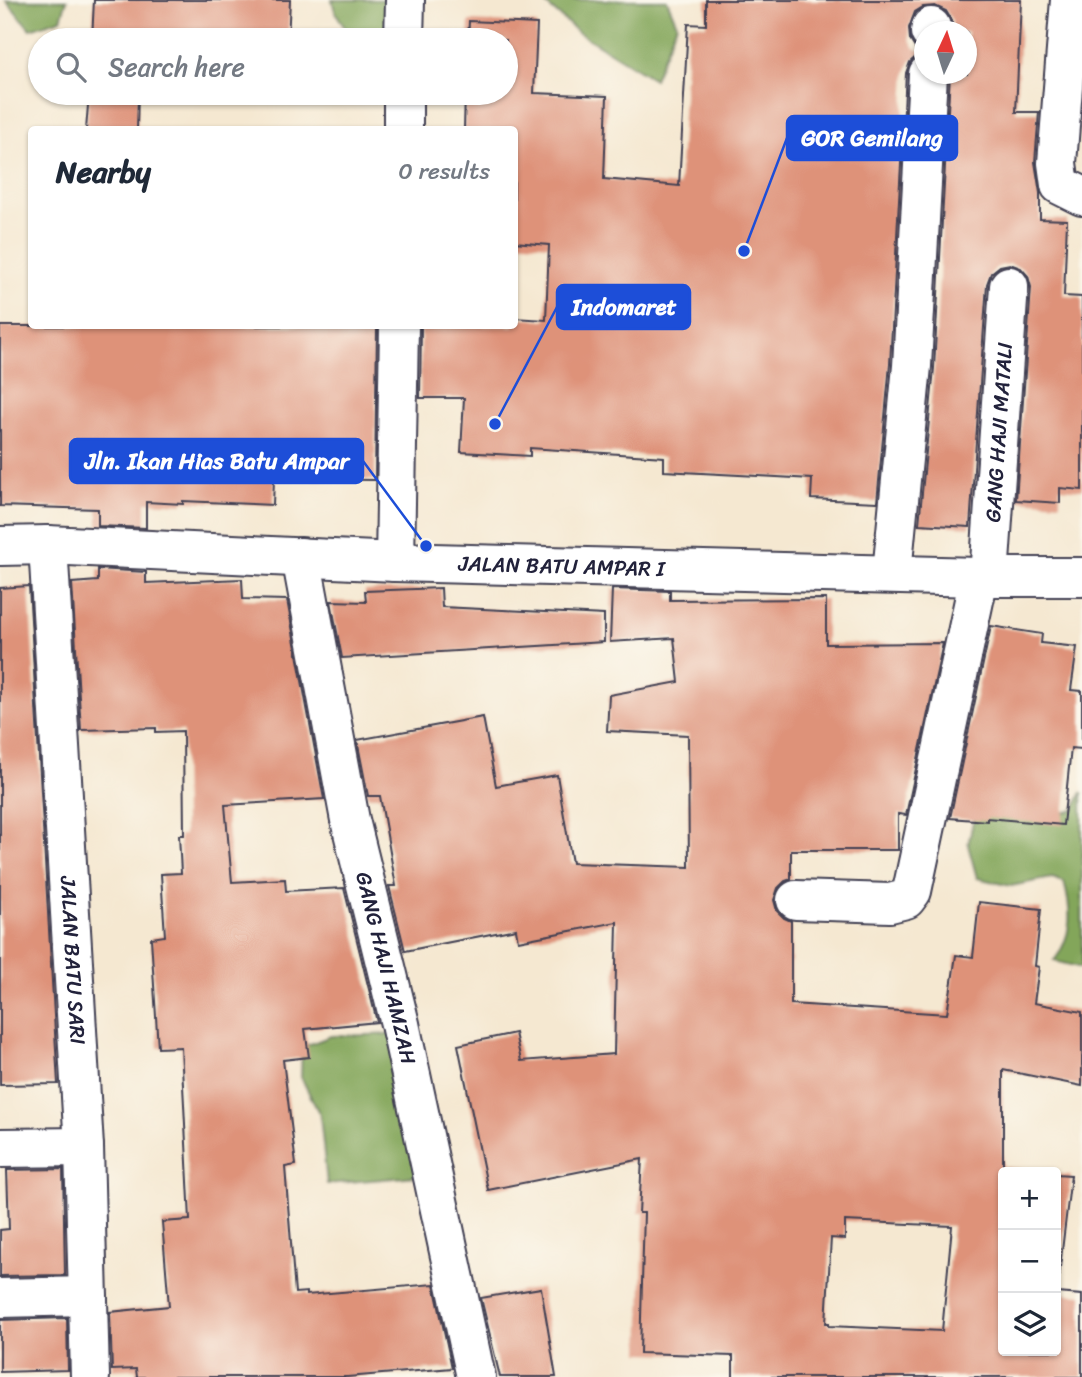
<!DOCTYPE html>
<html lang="en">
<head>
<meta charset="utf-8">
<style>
	body { margin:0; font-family:Sriracha,sans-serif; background:#f6f6f7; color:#1f2937 }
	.controls { position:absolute; right:21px; bottom:21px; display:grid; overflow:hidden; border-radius:7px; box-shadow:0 2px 5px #0004 }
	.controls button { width:63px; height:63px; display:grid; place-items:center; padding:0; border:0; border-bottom:2px solid #e0e1e3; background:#fff; color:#1f2937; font:35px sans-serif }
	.compass { position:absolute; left:914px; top:21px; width:63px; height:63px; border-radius:50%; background:#fff; box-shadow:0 2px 5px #0004; rotate:4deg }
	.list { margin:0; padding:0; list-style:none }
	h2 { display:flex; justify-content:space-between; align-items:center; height:91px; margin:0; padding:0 28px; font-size:30px }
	h2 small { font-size:23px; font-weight:400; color:#747a83 }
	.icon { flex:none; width:38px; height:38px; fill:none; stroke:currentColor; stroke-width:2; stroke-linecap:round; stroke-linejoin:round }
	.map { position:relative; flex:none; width:1082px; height:1377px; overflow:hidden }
	.search { position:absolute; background:#fff; box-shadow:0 2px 5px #0004; left:28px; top:28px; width:490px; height:77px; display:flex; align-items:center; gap:18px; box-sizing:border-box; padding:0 24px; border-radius:38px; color:#747a83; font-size:26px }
	.panel { position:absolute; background:#fff; box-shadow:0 2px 5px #0004; left:28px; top:126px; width:490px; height:203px; border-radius:7px }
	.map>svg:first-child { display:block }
	.forest { fill:#83a65a; stroke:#52644a; stroke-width:2 }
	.building { fill:#de9279; fill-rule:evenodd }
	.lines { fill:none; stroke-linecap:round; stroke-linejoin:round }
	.minor-casing { stroke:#424052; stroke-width:42 }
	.tertiary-casing { stroke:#424052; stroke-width:42 }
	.minor { stroke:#fff; stroke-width:38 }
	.tertiary { stroke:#fff; stroke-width:38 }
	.labels { text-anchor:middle; stroke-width:5; stroke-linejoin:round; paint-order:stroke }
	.street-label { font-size:21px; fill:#22223b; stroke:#fbf7ec }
	.leader { fill:none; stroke:#1d4ed8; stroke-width:2.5 }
	.callout-dot { fill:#1d4ed8; stroke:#fbf7ec; stroke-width:2.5 }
	.callout { fill:#1d4ed8; stroke:#1d4ed8; stroke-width:2.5 }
	.callout-label { font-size:23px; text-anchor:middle; font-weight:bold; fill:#fff }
</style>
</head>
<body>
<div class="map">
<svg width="1082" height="1377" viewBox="0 0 1082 1377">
	<rect width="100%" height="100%" fill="#fbf7ec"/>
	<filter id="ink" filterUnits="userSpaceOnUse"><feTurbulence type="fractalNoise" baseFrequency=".0143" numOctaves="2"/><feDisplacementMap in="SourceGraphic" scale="14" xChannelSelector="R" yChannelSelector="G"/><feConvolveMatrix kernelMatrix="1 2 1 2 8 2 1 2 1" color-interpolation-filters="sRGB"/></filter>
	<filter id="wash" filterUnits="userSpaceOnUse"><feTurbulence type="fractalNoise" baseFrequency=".00686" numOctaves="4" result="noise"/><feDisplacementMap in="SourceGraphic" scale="28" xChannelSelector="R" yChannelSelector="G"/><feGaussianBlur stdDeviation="1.57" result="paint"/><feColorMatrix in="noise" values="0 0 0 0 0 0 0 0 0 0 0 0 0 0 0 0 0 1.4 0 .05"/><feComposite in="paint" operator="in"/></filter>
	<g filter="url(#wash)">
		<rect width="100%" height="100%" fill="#f5e8d1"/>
		<g class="forest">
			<path d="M 6,0 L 67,0 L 61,19 L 30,29 Z"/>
			<path d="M 332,0 L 414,0 L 413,40 L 352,40 L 335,11 Z"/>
			<path d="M 541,0 L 667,0 L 677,24 L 654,79 L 579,33 Z"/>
			<path d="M 1082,792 L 1082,968 L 1054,961 C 1073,936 1072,911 1064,882 L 1052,878 L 1011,886 L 977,878 L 968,845 L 974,817 L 1048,817 L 1074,810 Z"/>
			<path d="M 399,1034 L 427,1175 L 327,1184 L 320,1115 L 301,1077 L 302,1047 L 331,1036 Z"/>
		</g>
		<g id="blocks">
			<g class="building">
				<path d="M 94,0 L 290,0 L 288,40 L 92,40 Z"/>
				<path d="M 706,0 L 1021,0 L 1016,112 L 1039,112 L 1035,162 L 1040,193 L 1040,219 L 1067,220 L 1064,296 L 1082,297 L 1082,490 L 1060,488 L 1060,503 L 1016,500 L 1031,287 L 1028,276 L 1021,268 L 1010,264 L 1000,266 L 991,273 L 987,284 L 970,527 L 919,524 L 934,368 L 950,74 L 967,74 L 967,32 L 952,32 L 952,21 L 946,11 L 935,6 L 923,7 L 915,12 L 909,28 L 910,40 L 915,48 L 925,53 L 918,55 L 910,62 L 906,73 L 890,364 L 877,502 L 811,499 L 812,479 L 664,471 L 664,457 L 530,448 L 530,456 L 461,452 L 464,398 L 420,398 L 421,326 L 514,326 L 514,318 L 546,320 L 549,245 L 514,242 L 514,130 L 464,130 L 465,93 L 506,93 L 506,40 L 468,40 L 469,21 L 537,24 L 534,93 L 607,96 L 604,179 L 679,186 L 688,24 L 706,25 Z"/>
				<path d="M 89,93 L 138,93 L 137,130 L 86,130 Z"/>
				<path d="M 0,326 L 377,326 L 375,480 L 274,479 L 273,505 L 183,501 L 183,504 L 146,502 L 146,528 L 98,526 L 98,509 L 0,506 Z"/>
				<path d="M 98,569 L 146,572 L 146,583 L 242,579 L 243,599 L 287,600 L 324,799 L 225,805 L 232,882 L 285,879 L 286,891 L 344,888 L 377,1022 L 305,1029 L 309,1057 L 283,1060 L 296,1165 L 285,1167 L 295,1293 L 307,1292 L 307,1295 L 434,1284 L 452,1368 L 347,1377 L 137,1377 L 136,1369 L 112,1370 L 110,1312 L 169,1306 L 162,1222 L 190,1220 L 181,1047 L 158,1048 L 151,938 L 165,936 L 161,874 L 181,873 L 179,835 L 184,835 L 183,731 L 156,732 L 156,728 L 81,730 L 72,583 L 98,581 Z"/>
				<path d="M 29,586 L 58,1084 L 0,1085 L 0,588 Z"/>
				<path d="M 441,588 L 442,607 L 604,615 L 604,642 L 342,658 L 331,601 L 366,602 L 365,591 Z"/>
				<path d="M 612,589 L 670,591 L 670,600 L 826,599 L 826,644 L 943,643 L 906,815 L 898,814 L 898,850 L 791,850 L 791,879 L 785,881 L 778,888 L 774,900 L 777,911 L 784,918 L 791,921 L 791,1004 L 947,1014 L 956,955 L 973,957 L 979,902 L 1041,909 L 1035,966 L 1039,967 L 1034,1003 L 1082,1012 L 1082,1086 L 1003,1070 L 1003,1167 L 1046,1172 L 1003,1172 L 1003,1351 L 1056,1351 L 1056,1174 L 1071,1175 L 1057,1293 L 1082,1295 L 1082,1377 L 733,1377 L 733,1356 L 640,1353 L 644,1213 L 639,1213 L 642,1159 L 488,1190 L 458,1045 L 515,1033 L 521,1061 L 614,1054 L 617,922 L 518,941 L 516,929 L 405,951 L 389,886 L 396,886 L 380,796 L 368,796 L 357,740 L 483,717 L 496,786 L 557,775 L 572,863 L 689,867 L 688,735 L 607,731 L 609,695 L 679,682 L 674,638 L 610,642 ZM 845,1221 L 952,1226 L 942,1331 L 829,1326 L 829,1323 L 826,1323 L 831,1238 L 845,1239 Z"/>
				<path d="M 991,626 L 1042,634 L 1041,643 L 1077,647 L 1071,690 L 1082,691 L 1082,749 L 1071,748 L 1063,825 L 987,818 L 987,821 L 950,818 Z"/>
				<path d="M 63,1169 L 65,1275 L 0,1276 L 0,1230 L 9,1229 L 7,1170 Z"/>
				<path d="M 541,1288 L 556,1377 L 500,1377 L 481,1298 Z"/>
				<path d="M 67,1318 L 68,1370 L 0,1372 L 0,1320 Z"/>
			</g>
		</g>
	</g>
	<g filter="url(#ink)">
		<use href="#blocks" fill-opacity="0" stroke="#424052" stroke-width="2"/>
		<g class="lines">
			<g class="minor-casing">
				<g id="minor">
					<path d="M 1070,0 L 1057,163 L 1060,185 L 1082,196"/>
					<path d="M 930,32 L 931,27"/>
					<path d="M 404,40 L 405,0"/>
					<path d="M 403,130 L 403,93"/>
					<path id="s1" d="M 48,545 L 84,1147 L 90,1377"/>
					<path id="s2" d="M 301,557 L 350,820 L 400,1024 L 476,1377"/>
					<path d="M 395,562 L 399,326"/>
					<path d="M 892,573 L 912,366 L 928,74"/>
					<path id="s3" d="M 989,577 L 1009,286"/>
					<path d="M 796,900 L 890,903 L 906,899 L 912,891 L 979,577"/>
					<path d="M 0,1148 L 84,1147"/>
					<path d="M 0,1298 L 88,1296"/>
				</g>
			</g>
			<g class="tertiary-casing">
				<g id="tertiary">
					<path id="s4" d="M 0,546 L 48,545 L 395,562 L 979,577 L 1082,577"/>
				</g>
			</g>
			<use href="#minor" class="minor"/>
			<use href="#tertiary" class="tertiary"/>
		</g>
	</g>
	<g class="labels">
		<g class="street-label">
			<text dy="7" stroke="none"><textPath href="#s3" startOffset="145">GANG HAJI MATALI</textPath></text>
			<text dy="7" stroke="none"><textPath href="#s4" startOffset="562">JALAN BATU AMPAR I</textPath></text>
			<text dy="7" stroke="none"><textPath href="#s1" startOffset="416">JALAN BATU SARI</textPath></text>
			<text dy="7" stroke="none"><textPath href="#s2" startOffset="420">GANG HAJI HAMZAH</textPath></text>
		</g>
	</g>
	<path class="leader" d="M744 251L787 138M495 424L557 307M426 546L363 461"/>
	<g class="callout-dot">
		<circle cx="744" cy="251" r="7"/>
		<circle cx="495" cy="424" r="7"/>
		<circle cx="426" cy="546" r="7"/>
	</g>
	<g class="callout">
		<rect x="787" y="116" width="170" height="44" rx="7"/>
		<rect x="557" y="285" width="133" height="44" rx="7"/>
		<rect x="70" y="439" width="293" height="44" rx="7"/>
	</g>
	<g class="callout-label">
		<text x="872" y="146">GOR Gemilang</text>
		<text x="624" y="315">Indomaret</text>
		<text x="217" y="469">Jln. Ikan Hias Batu Ampar</text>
	</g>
</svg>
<div class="controls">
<button>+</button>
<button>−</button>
<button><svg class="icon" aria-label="layers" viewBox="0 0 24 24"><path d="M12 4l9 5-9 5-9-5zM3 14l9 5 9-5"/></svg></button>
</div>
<svg class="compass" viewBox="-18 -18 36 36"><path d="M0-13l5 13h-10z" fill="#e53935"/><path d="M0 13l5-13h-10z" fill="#747a83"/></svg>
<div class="search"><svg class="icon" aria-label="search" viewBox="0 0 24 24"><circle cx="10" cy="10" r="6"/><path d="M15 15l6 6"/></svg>Search here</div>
<section class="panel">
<h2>Nearby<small>0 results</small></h2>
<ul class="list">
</ul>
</section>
</div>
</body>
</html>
